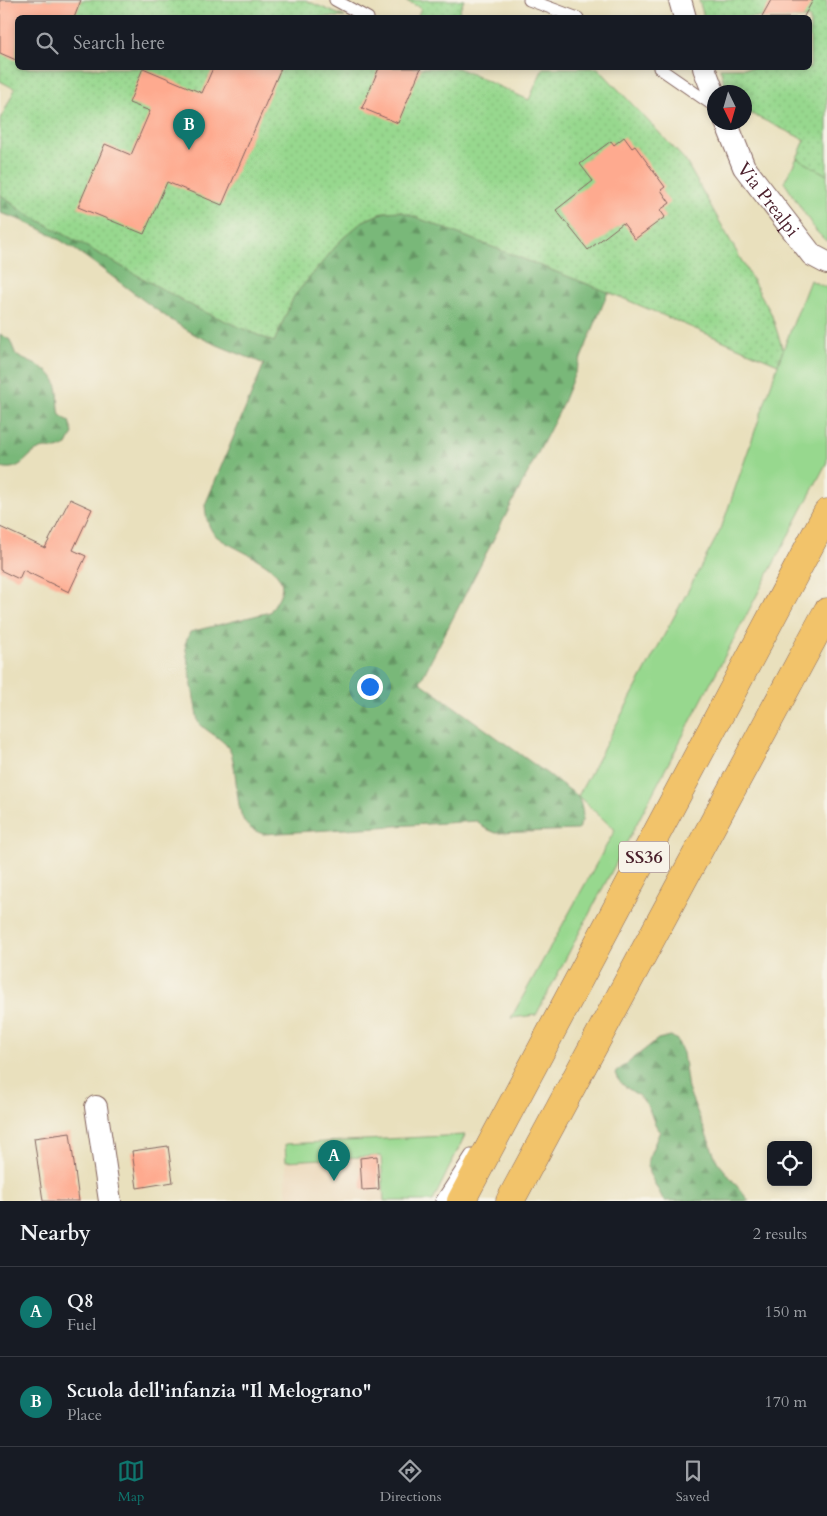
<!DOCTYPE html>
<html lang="en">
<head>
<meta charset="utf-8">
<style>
	body { margin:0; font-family:Cardo,serif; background:#20242c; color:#f1f3f6 }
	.controls { position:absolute; right:15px; bottom:15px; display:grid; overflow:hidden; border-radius:8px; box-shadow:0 2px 8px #0003 }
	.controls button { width:45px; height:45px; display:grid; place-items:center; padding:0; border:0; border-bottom:1px solid #363941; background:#171b24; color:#f1f3f6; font:25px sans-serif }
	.compass { position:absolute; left:707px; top:85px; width:45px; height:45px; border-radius:50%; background:#171b24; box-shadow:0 2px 8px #0003; rotate:175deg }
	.you { position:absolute; left:369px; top:686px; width:18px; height:18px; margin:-12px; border:4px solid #fff; border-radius:50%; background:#1a73e8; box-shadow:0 0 0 8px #1a73e833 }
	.badge { display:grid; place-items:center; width:32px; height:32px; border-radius:50%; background:#0f766e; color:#fff; font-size:16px; font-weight:700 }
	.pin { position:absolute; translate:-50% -41px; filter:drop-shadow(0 1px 2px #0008) }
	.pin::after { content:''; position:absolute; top:26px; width:18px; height:15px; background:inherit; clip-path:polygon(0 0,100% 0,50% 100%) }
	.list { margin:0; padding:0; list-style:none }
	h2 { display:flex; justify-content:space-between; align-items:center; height:65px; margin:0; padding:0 20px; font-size:21px }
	h2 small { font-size:16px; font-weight:400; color:#9ea1a6 }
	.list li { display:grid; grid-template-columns:32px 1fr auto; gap:15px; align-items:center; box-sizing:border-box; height:90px; padding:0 20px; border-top:1px solid #363941 }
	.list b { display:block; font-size:19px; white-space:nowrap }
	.list p { margin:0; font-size:16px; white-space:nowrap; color:#9ea1a6 }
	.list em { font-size:16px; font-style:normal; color:#9ea1a6 }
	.icon { flex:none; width:28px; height:28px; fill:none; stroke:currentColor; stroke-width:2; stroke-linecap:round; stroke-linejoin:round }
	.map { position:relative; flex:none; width:827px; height:1201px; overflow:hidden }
	.search { position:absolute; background:#171b24; box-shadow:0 2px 8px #0003; left:15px; right:15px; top:15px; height:55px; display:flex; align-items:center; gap:12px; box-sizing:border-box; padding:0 18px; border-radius:8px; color:#9ea1a6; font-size:19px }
	.sheet { height:245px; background:#171b24 }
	nav { display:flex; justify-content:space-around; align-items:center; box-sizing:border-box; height:70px; border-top:1px solid #363941; background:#171b24; font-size:14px; color:#9ea1a6 }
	nav a { display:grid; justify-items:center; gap:2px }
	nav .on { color:#0f766e }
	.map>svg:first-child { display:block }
	.built { fill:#ecd8ba }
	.grass { fill:#97d88e; stroke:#707c5c }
	.forest { fill:url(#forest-firs); stroke:#626c52 }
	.garden { fill:url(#garden-dots); stroke:#707c5c }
	.building { fill:#feaa8f }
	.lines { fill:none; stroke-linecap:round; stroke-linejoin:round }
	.lane-casing { stroke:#82635e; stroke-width:13 }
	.street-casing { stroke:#82635e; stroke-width:24 }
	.highway-casing { stroke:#82635e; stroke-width:29 }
	.lane { stroke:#fff; stroke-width:11 }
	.street { stroke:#fff; stroke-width:22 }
	.highway { stroke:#f2c36a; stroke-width:28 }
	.labels { text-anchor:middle; stroke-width:4; stroke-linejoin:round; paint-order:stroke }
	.shield { fill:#f7f3e8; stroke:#7e5f64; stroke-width:1 }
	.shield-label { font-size:18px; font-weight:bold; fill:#4a1f2b }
	.street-label { font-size:19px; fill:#4a1f2b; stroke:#f7f3e8 }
</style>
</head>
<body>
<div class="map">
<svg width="827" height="1201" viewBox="0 0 827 1201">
	<defs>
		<pattern id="forest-firs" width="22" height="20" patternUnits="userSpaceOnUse" patternTransform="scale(1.25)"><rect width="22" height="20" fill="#79b879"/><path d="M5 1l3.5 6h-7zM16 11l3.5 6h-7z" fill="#659563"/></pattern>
		<pattern id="garden-dots" width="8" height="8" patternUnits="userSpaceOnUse" patternTransform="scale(1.25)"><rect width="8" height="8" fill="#97d88e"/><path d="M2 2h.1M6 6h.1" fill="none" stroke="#84b97b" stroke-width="1.8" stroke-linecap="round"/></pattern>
	</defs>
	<rect width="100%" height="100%" fill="#f7f3e8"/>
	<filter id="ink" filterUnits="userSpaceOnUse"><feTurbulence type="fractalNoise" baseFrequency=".02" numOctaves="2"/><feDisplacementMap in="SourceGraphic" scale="10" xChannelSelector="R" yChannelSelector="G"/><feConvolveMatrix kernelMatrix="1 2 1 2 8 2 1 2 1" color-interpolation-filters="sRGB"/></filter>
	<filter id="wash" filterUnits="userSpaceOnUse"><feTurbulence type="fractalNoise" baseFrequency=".0096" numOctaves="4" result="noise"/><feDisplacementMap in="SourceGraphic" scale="20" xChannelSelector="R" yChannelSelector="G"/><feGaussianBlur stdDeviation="1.12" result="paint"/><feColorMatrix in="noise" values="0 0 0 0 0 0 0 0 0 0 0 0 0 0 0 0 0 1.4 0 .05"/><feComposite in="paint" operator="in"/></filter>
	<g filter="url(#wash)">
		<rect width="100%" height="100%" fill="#e9e0bd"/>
		<path class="built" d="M 382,1156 L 384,1201 L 286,1201 L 286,1161 Z"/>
		<g class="grass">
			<path d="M 797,158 L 827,175 L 827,242 L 816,231 L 784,182 Z"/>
			<path d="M 810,280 L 827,288 L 827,462 L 536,1015 L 511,1018 L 615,830 L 578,796 L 721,529 L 783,350 Z"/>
			<path d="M 465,1135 L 433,1201 L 384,1201 L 381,1156 L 286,1161 L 285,1144 Z"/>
		</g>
		<g class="forest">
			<path d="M 0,194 L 19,209 L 198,309 L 274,342 L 294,296 L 342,239 L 363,221 L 385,212 L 400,211 L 608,292 L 559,412 L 420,682 L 578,796 C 583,809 586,818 577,830 L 496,833 L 484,828 L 477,821 L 263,834 C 256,831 248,829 244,821 C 236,808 237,770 231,753 C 226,739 207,733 198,722 L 185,644 L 190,632 L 270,612 C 273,606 279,599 281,592 C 290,565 228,549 214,534 C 207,525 206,516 205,505 L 264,364 C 239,353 210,344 187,330 C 125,293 71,233 0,213 Z"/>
			<path d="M 0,334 L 10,340 L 16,355 C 33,366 55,366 58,392 C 59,400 58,407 60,415 L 69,421 L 73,433 L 67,445 C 64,446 60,449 56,449 C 51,449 47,447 41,449 C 25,454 23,473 0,467 Z"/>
			<path d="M 671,1036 L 677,1040 L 683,1053 L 688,1089 L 717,1161 L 749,1201 L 664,1201 L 649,1173 L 648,1166 L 648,1159 L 660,1131 C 651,1122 652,1109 643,1100 C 634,1090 619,1087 615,1073 L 658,1039 Z"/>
		</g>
		<g class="garden">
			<path d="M 0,0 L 305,0 L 345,17 L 18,18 L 18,68 L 458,68 L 529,100 L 543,68 L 598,68 L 685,160 L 771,313 L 783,350 L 778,364 L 608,292 L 400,211 L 384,212 L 363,221 L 342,239 L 294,296 L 274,342 L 198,309 L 19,209 L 0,194 L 0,120 L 15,89 L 0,81 Z"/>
			<path d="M 404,0 L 464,0 L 457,17 L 417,18 L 421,8 Z"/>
			<path d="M 699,0 L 827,0 L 827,175 L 797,158 L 805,140 L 745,111 L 744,92 L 727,92 L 720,68 L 810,68 L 810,18 L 704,17 Z"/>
		</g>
		<g id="blocks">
			<g class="building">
				<path d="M 0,0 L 81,0 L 74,18 L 18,18 L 16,60 L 0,53 Z"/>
				<path d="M 771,0 L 813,0 L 803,18 L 761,18 Z"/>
				<path d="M 143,68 L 202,93 L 213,68 L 281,68 L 222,205 L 167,182 L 144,234 L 78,207 L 105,144 L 131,155 L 150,111 L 129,103 Z"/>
				<path d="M 379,68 L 421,68 L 398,123 L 362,108 Z"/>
				<path d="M 624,137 L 632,148 L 635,146 L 665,187 L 661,190 L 670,203 L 660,210 L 665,217 L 635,239 L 623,223 L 588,250 L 556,210 L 593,181 L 580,164 L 611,141 L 614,145 Z"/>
				<path d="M 70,499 L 92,509 L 73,550 L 86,556 L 69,592 L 23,570 L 19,579 L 0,570 L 0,527 L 45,548 Z"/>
				<path d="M 70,1133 L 79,1201 L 43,1201 L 34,1138 Z"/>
				<path d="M 168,1146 L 173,1182 L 137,1188 L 132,1151 Z"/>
				<path d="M 377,1156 L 379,1189 L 362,1190 L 360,1158 Z"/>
			</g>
		</g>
	</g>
	<g filter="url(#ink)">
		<use href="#blocks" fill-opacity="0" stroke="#82635e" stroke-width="1"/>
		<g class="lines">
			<g class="lane-casing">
				<g id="lane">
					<path d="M 335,0 L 368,18"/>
					<path d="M 529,0 L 578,18"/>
					<path d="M 659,68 L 714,106"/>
					<path d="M 441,1201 L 471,1155"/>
				</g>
			</g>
			<g class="street-casing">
				<g id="street">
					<path d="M 680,0 L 685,18"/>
					<path d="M 704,68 L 714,94"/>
					<path id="s1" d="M 726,122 L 744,167 L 812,255 L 827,263"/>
					<path d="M 96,1107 L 110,1201"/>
				</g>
			</g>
			<g class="highway-casing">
				<g id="highway">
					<path d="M 461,1201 L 827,513"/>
					<path d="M 510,1201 L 827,612"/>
				</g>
			</g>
			<use href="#lane" class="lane"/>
			<use href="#street" class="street"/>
			<use href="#highway" class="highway"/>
		</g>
	</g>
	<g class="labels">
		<rect class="shield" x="619" y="841.5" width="50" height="31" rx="4"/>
		<g class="shield-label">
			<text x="644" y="863">SS36</text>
		</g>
		<g class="street-label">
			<text dy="7" stroke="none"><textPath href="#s1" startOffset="89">Via Prealpi</textPath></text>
		</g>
	</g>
</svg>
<div class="controls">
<button><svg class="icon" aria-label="locate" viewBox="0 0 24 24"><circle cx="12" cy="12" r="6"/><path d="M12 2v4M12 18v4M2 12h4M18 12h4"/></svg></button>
</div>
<svg class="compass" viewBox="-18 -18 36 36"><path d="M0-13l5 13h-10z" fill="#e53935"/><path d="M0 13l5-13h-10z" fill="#9ea1a6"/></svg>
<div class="you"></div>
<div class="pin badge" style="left:334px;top:1181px">A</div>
<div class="pin badge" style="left:189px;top:150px">B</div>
<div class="search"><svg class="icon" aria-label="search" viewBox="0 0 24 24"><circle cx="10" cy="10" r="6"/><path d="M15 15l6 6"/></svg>Search here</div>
</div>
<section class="sheet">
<h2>Nearby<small>2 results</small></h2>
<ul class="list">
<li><span class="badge">A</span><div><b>Q8</b><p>Fuel</p></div><em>150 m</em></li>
<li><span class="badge">B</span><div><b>Scuola dell'infanzia &quot;Il Melograno&quot;</b><p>Place</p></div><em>170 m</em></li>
</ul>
</section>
<nav>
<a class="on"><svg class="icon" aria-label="map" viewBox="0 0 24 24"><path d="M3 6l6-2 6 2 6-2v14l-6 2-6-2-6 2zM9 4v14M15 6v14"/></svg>Map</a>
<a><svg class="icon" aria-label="directions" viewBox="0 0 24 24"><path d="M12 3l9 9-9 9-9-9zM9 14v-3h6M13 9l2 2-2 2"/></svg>Directions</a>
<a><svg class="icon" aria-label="saved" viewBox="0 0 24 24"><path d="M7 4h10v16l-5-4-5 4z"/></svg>Saved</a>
</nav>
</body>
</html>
